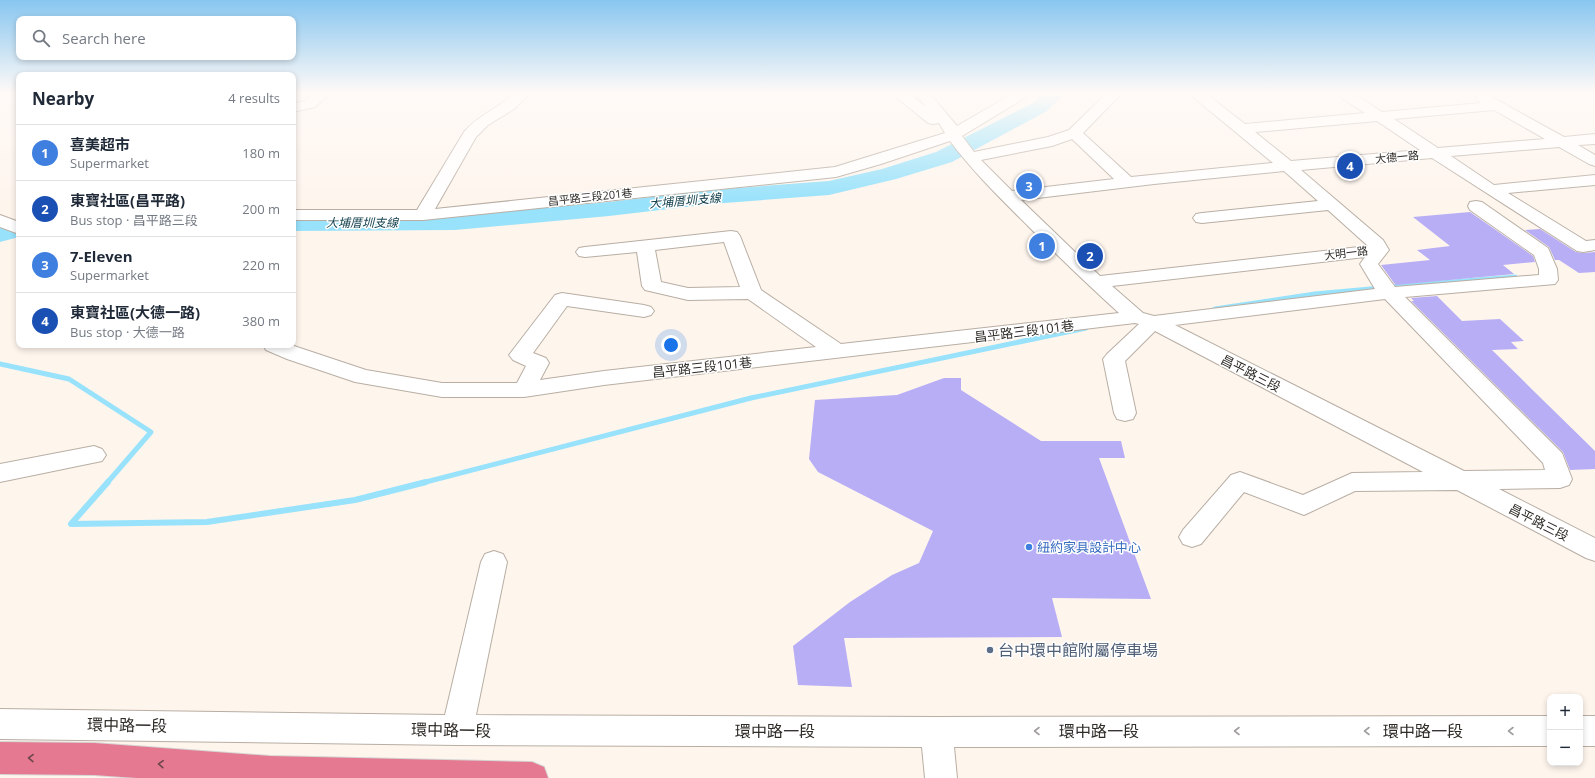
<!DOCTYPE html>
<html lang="en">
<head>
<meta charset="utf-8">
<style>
	body { margin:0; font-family:"Open Sans","Noto Sans TC",sans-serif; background:#f2f2f3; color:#1f2937 }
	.controls { position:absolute; right:12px; bottom:12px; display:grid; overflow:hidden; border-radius:8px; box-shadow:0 2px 6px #0003 }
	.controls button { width:36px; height:36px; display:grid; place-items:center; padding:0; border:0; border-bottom:1px solid #e0e1e3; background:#fff; color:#1f2937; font:20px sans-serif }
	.you { position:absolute; left:671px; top:345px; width:14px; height:14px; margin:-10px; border:3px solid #fff; border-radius:50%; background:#1a73e8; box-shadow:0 0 0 6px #1a73e833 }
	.badge { display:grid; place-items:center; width:26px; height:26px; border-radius:50%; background:#9b1162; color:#fff; font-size:13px; font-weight:700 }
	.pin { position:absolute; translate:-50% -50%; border:2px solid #fff; box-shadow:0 1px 4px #0006 }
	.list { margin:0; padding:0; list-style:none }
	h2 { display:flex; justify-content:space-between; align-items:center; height:52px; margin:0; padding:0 16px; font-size:17px }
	h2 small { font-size:13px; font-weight:400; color:#747a83 }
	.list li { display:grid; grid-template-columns:26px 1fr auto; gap:12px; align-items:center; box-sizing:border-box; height:56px; padding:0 16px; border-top:1px solid #e0e1e3 }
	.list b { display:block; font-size:15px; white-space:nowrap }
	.list p { margin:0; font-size:13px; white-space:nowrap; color:#747a83 }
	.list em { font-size:13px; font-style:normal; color:#747a83 }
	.icon { flex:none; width:22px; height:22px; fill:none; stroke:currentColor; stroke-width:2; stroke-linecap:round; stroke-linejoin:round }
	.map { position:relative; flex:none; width:1595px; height:778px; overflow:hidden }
	.search { position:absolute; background:#fff; box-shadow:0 2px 6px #0003; left:16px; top:16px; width:280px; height:44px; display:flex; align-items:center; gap:10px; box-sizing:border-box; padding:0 14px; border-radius:8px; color:#747a83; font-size:15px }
	.panel { position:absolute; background:#fff; box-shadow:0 2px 6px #0003; left:16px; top:72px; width:280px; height:276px; border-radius:8px }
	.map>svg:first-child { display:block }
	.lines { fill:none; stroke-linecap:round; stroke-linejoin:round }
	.stream-far1 { stroke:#98e2fb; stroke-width:5 }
	.stream { stroke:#98e2fb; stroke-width:6 }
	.river { fill:#98e2fb; fill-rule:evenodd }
	.building { fill:#b8aef5 }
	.minor-casing { stroke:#b8aea4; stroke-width:2 }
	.highway-casing { stroke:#d5d5d4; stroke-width:2 }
	.minor { fill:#fff; fill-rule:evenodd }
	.highway { fill:#e47991; fill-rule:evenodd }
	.oneway { stroke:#a1a09e }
	.oneway2 { stroke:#6e464c }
	.shop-dot { fill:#3f7fe0; stroke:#fff; stroke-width:1.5 }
	.service-dot { fill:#5c6f8a; stroke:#fff; stroke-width:1.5 }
	.labels { text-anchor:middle; stroke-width:3; stroke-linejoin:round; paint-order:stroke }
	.far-street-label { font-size:11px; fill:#2f2b27; stroke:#fff }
	.far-water-label { font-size:12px; font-style:italic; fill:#184451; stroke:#fff }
	.street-label { font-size:13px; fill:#2f2b27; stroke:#fff }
	.shop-label { font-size:13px; fill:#366cbe; stroke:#fff; text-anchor:start }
	.near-service-label { font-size:16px; fill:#4e5e75; stroke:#fff; text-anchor:start }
	.near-street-label { font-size:16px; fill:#2f2b27; stroke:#fff }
</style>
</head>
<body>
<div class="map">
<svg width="1595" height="778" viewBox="0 0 1595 778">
	<rect width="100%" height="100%" fill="#fef5ed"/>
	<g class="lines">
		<g class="stream-far1">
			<path d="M 1389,287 L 1515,277"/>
			<path d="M 1215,309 L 1315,294 L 1381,288"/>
			<path d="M 0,364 L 69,379 L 151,432 L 107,483"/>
			<path d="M 422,483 L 751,398 L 1086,328"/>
		</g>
		<path class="stream" d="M 108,482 L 71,524 L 207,522 L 355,500 L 426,482"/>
		<g class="river">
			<path d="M 1044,93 L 1065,93 L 1047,111 L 952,162 L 896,179 L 829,195 L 711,204 L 609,216 L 455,230 L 293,231 L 293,217 L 455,216 L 609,202 L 711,190 L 829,181 L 882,169 L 936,152 L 1033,103 Z"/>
			<path d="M 19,222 L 19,237 L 0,242 L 0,226 Z"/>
		</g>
	</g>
	<g class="building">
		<path d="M 1470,212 L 1533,256 L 1535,262 L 1503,265 L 1514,274 L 1396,285 L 1394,283 L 1381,265 L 1430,260 L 1417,250 L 1450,246 L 1413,217 Z"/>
		<path d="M 1540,229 L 1576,252 L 1583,253 L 1595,252 L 1595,272 L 1579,273 L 1559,260 L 1555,260 L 1549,247 L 1525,230 Z"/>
		<path d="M 1437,296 L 1462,321 L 1500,319 L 1524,341 L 1511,342 L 1518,349 L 1492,350 L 1595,451 L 1595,469 L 1570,470 L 1563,452 L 1411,301 L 1414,301 L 1411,298 Z"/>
		<path d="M 944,378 L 961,378 L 961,390 L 1041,441 L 1121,441 L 1125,458 L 1099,458 L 1151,599 L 1052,598 L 1062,637 L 844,638 L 852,687 L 798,685 L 793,646 L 850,602 L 892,575 L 919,563 L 933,531 L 818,472 L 809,459 L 815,400 L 897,395 Z"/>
	</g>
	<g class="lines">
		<g class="minor-casing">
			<g id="minor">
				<path d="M 315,93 L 330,93 L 315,107 L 293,112 L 293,104 L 305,101 Z"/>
				<path d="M 515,93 L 530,93 L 514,109 L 488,125 L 476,137 L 435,209 L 835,167 L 945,133 L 939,123 L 933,124 L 928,123 L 895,96 L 893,93 L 908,93 L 926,107 L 915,93 L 929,93 L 957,126 L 1014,93 L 1030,93 L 1028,96 L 962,136 L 974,152 L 1048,137 L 1069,130 L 1107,93 L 1122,93 L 1083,133 L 1131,177 L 1273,163 L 1192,96 L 1190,93 L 1205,93 L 1245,124 L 1365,113 L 1339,96 L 1337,93 L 1353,93 L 1382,112 L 1481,103 L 1476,98 L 1478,95 L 1483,94 L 1488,95 L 1564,137 L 1595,134 L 1595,144 L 1578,145 L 1595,155 L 1595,166 L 1589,164 L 1559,147 L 1451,156 L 1494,185 L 1595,175 L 1595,185 L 1508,193 L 1586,241 L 1595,240 L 1595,250 L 1583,252 L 1577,251 L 1432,158 L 1301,170 L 1383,240 L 1389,250 L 1378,264 L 1395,287 L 1539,275 L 1539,269 L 1534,255 L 1470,210 L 1468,206 L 1470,202 L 1476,201 L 1482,202 L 1548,248 L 1557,269 L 1558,280 L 1555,284 L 1405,297 L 1562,453 L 1572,479 L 1569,485 L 1560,488 L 1499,489 L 1595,538 L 1595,561 L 1586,558 L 1457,490 L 1355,491 L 1304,515 L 1244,492 L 1201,544 L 1192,547 L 1183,544 L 1179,537 L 1183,530 L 1231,475 L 1240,472 L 1303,495 L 1352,473 L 1423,472 L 1155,331 L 1125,361 L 1136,413 L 1133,419 L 1125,421 L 1117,419 L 1114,413 L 1103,359 L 1107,354 L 1139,324 L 1135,323 L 604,385 L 524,397 L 442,397 L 355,382 L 287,359 L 266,350 L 263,345 L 291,345 L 366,370 L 442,383 L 517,383 L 526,366 L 513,360 L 509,355 L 555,295 L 562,293 L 644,305 L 651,307 L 654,311 L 651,315 L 644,317 L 567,306 L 533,353 L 546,358 L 549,363 L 540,380 L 604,371 L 816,347 L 748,299 L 688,300 L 645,290 L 642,286 L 637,252 L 585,257 L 579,256 L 576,252 L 579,248 L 585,247 L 731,231 L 737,232 L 740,236 L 761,290 L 841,344 L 1119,313 C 1088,285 1058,256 1028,226 C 1001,199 973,172 950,141 L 881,164 L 836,177 L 423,220 L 293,220 L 293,210 L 417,210 L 464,132 C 478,115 499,108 515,93 ZM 1494,110 L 1545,139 L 1438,148 L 1394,119 ZM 1377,121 L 1420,150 L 1291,161 L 1255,132 ZM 1072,139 L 1114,179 L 1012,191 L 981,160 L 1052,146 ZM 1284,171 L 1318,201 L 1202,213 L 1196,214 L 1193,218 L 1196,222 L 1202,223 L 1328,210 L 1368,246 L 1100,276 L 1021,200 L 1154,184 ZM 724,242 L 740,287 L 688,288 L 661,282 L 655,250 ZM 1365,257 L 1360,264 L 1375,289 L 1154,316 L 1143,313 L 1112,286 ZM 1385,299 L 1543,463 L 1545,470 L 1464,471 L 1175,325 Z"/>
				<path d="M 0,215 L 19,222 L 19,234 L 0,227 Z"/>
				<path d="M 94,446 L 102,449 L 106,455 L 102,461 L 0,482 L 0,464 Z"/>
				<path d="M 494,551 L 503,554 L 507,562 L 476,715 L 936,717 L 1550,716 L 1550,746 L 954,747 L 957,778 L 925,778 L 922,747 L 457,745 L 0,739 L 0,709 L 445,715 L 481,562 L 485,554 Z"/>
				<rect x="1580" y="716" width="15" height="30"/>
			</g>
		</g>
		<g class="highway-casing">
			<path id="highway" d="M 0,742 L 94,743 L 270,756 L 532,762 L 544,767 L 548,778 L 137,778 L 94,775 L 0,774 Z"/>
		</g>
		<use href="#minor" class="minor"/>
		<use href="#highway" class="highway"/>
	</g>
	<defs><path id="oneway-chevron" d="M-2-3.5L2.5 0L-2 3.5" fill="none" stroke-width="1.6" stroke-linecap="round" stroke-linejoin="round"/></defs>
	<g class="oneway">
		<use href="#oneway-chevron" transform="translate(1037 731) rotate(180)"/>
		<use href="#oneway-chevron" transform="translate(1237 731) rotate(180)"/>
		<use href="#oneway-chevron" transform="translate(1367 731) rotate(180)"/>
		<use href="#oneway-chevron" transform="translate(1511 731) rotate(180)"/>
	</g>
	<g class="oneway2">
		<use href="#oneway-chevron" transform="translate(31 758) rotate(-179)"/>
		<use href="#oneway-chevron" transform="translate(161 764) rotate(-176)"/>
	</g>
	<linearGradient id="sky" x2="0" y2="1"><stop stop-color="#88c6f0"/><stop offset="0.46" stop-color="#fffaf7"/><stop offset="1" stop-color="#fffaf7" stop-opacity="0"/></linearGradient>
	<rect width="1595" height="202" fill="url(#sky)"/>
	<circle class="shop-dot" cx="1029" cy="547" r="4"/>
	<circle class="service-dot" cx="990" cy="650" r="4"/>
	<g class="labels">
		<g class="far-street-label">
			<text transform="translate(1397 157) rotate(-5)" y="4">大德一路</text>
			<text transform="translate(590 197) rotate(-6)" y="4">昌平路三段201巷</text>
			<text transform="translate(1346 253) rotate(-7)" y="4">大明一路</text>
		</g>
		<g class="far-water-label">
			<text transform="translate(685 201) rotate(-5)" y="4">大埔厝圳支線</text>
			<text x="362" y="227">大埔厝圳支線</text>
		</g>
		<g class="street-label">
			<text transform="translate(1024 331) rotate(-7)" y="5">昌平路三段101巷</text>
			<text transform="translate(702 367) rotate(-6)" y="5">昌平路三段101巷</text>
			<text transform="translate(1251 373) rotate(27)" y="5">昌平路三段</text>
			<text transform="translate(1539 522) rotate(27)" y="5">昌平路三段</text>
		</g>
		<g class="shop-label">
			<text x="1037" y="552">紐約家具設計中心</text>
		</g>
		<g class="near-service-label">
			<text x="998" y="656">台中環中館附屬停車場</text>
		</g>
		<g class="near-street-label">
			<text transform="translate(127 725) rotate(1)" y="6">環中路一段</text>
			<text transform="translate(451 730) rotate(1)" y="6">環中路一段</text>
			<text x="775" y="737">環中路一段</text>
			<text x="1099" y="737">環中路一段</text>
			<text x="1423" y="737">環中路一段</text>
		</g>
	</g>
</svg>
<div class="controls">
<button>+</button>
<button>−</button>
</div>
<div class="you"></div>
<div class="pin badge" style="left:1042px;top:246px;background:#3f7fe0">1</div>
<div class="pin badge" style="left:1090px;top:256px;background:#1a4fb4">2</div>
<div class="pin badge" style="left:1029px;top:186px;background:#3f7fe0">3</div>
<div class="pin badge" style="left:1350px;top:166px;background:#1a4fb4">4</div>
<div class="search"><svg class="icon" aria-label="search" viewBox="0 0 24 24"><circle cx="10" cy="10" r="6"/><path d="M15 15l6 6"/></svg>Search here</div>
<section class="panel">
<h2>Nearby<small>4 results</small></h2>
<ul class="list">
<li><span class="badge" style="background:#3f7fe0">1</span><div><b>喜美超市</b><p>Supermarket</p></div><em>180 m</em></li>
<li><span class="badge" style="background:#1a4fb4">2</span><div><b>東寶社區(昌平路)</b><p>Bus stop · 昌平路三段</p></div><em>200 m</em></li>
<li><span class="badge" style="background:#3f7fe0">3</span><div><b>7-Eleven</b><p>Supermarket</p></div><em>220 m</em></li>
<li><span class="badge" style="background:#1a4fb4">4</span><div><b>東寶社區(大德一路)</b><p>Bus stop · 大德一路</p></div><em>380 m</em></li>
</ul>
</section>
</div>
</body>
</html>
